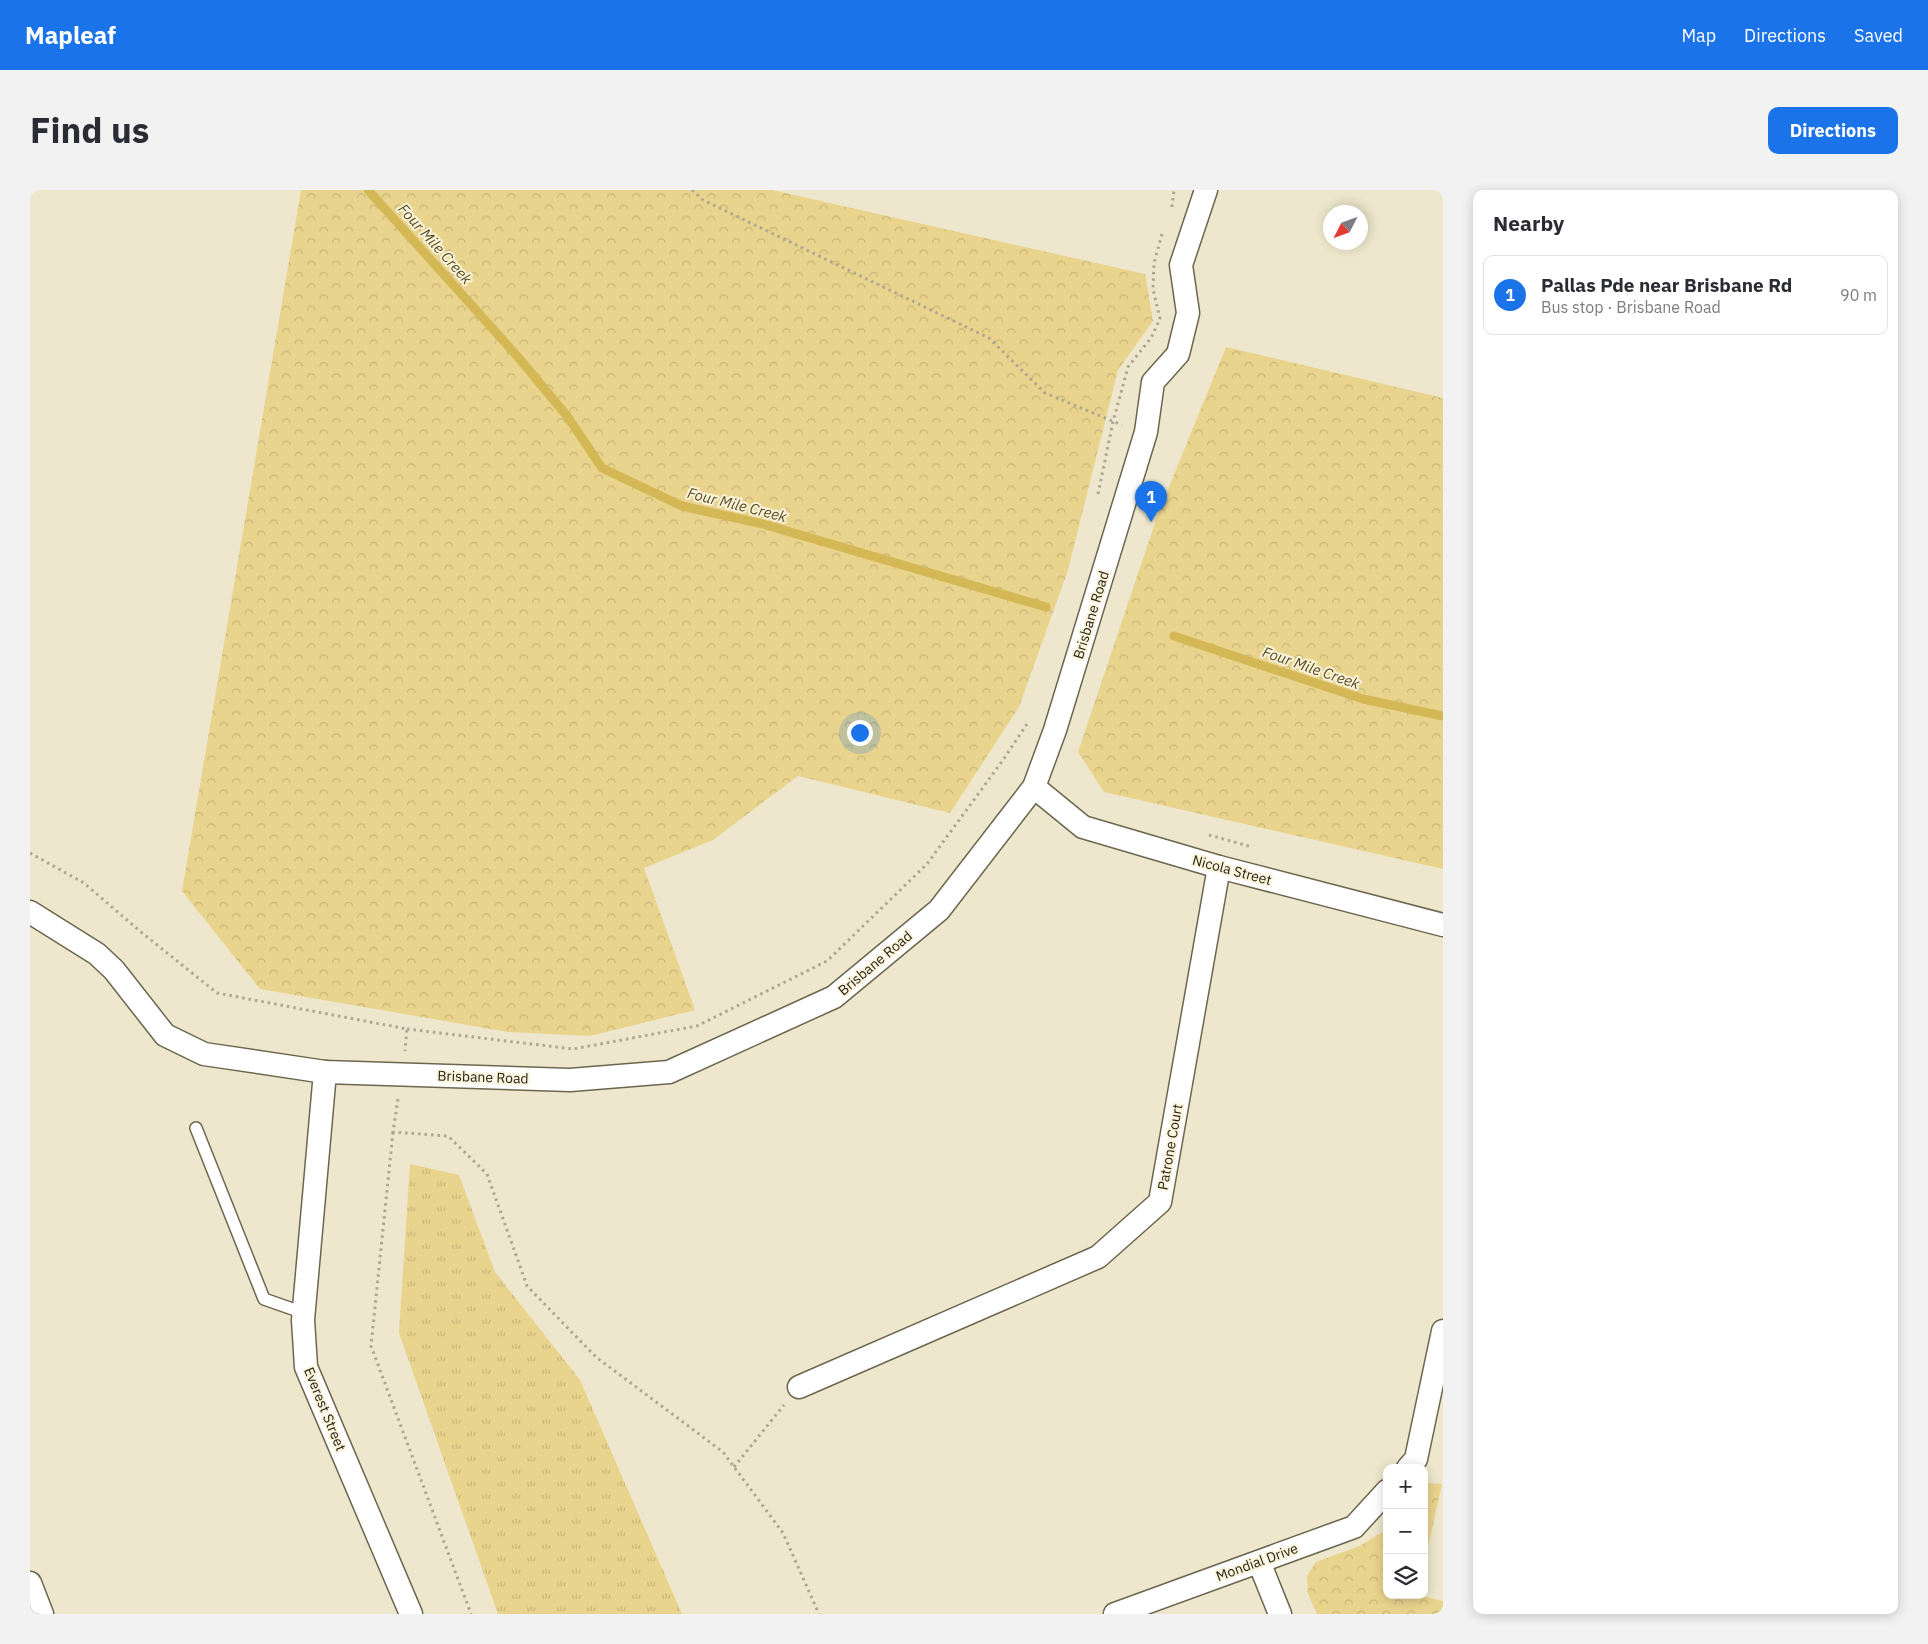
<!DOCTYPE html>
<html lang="en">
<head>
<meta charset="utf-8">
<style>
	body { margin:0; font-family:"IBM Plex Sans",sans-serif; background:#f2f2f3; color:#2b2b33 }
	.controls { position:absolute; right:15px; bottom:15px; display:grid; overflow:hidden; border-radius:10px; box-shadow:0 2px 12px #0003 }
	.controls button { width:45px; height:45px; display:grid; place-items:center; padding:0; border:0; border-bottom:1px solid #e1e1e2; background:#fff; color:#2b2b33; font:25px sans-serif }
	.compass { position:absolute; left:1293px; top:15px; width:45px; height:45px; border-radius:50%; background:#fff; box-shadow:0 2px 12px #0003; rotate:228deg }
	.you { position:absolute; left:829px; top:542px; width:18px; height:18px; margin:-12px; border:4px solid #fff; border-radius:50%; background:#1a73e8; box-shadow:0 0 0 8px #1a73e833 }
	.badge { display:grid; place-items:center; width:32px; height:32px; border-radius:50%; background:#1a73e8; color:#fff; font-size:16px; font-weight:700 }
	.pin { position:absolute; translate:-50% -41px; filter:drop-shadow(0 1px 2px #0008) }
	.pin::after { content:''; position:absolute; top:26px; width:18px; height:15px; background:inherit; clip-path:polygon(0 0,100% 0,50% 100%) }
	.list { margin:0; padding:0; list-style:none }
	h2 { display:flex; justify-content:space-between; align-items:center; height:65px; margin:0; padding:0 20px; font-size:21px }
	h2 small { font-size:16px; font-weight:400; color:#7c7c81 }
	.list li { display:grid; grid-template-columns:32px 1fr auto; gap:15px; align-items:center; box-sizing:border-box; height:80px; margin:0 10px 10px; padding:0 10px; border:1px solid #e1e1e2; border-radius:10px }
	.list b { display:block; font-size:19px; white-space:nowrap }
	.list p { margin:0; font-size:16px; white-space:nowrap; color:#7c7c81 }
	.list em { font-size:16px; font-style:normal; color:#7c7c81 }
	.icon { flex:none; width:28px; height:28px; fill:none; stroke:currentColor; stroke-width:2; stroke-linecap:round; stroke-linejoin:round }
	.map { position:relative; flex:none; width:1413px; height:1424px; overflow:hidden; border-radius:10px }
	header { display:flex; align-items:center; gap:30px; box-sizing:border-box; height:70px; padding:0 25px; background:#1a73e8; color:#fff }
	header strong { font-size:24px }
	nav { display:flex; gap:28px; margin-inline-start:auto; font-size:18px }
	.intro { display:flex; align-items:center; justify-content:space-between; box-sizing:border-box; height:120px; padding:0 30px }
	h1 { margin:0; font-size:35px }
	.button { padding:12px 22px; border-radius:10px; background:#1a73e8; color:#fff; font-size:18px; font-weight:700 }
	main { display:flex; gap:30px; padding:0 30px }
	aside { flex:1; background:#fff; border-radius:10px; box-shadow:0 2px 12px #0003 }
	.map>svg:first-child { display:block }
	.grass { fill:url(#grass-tufts) }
	.park { fill:url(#park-crowns) }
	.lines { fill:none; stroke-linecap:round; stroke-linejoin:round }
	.stream { stroke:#d4b855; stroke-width:9 }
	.service-casing { stroke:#6c664f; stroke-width:14 }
	.minor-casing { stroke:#6c664f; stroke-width:25 }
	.path { stroke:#aca792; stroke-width:3; stroke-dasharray:2.5 4; stroke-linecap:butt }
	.service { stroke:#fff; stroke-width:11 }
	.minor { stroke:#fff; stroke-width:22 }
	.labels { text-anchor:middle; stroke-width:4; stroke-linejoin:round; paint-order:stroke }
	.street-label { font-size:14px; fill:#242218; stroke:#fcf4da }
	.water-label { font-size:15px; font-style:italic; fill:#574b22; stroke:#fcf4da }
</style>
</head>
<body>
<header>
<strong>Mapleaf</strong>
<nav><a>Map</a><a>Directions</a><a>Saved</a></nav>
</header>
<div class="intro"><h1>Find us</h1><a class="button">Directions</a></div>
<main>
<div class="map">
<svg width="1413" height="1424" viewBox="0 0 1413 1424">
	<defs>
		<pattern id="grass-tufts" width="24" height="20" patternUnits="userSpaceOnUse" patternTransform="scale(1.25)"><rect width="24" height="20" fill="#e9d48d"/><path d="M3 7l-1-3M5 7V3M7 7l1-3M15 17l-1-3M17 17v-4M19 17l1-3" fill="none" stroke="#c8b679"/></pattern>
		<pattern id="park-crowns" width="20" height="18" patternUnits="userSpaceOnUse" patternTransform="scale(1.25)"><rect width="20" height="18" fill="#e9d48d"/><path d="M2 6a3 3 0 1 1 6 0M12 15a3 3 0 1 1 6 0" fill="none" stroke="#c8b679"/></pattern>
	</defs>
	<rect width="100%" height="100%" fill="#eee7cd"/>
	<path class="grass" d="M 380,974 L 429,985 L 465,1082 L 550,1190 L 652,1424 L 468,1424 L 369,1143 Z"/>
	<g class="park">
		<path d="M 271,0 L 742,0 L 1115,84 L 1123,131 L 1088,180 L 1038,380 L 989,517 L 920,623 L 768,586 L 683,650 L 614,678 L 665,820 L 560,846 L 478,842 L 230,799 L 152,701 Z"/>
		<path d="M 1196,157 L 1413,208 L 1413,679 L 1074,602 L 1048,562 L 1128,324 Z"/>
		<path d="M 1395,1293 L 1412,1294 L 1394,1375 L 1394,1294 Z"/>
		<path d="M 1357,1339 L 1357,1405 L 1388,1405 L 1413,1411 L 1413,1424 L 1287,1424 L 1278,1404 L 1277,1386 L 1286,1372 L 1330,1356 Z"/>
	</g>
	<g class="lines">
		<g class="stream">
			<path d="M 338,0 L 488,167 L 537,226 L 572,278 L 652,316 L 733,334 L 1016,417"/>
			<path d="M 1144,446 L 1333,509 L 1413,526"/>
		</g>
		<g class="service-casing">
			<path id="service" d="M 166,938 L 234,1109 L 274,1123"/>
		</g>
		<g class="minor-casing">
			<g id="minor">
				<path d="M 1004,597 L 1053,637 L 1189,677 L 1413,735"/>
				<path d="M 0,722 L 67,764 L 84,780 L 135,845 L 174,864 L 295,882 L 540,890 L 639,882 L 804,807 L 909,720 L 1004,597 L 1025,540 L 1116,242 L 1123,192 L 1148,164 L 1158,123 L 1151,75 L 1176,0"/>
				<path d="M 295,882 L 273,1130 L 276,1177 L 381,1424"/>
				<path d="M 769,1197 L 1068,1067 L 1130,1012 L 1189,677"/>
				<path d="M 1378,1278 L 1386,1269 L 1413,1141"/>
				<path d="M 1229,1372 L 1250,1424"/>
				<path d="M 0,1393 L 12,1424"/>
				<path d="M 1085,1424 L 1324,1337 L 1357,1301"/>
			</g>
		</g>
		<g class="path">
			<path d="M 662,0 L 673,10 L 959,148 L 1015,203 L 1092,235"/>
			<path d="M 1142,17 L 1144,0"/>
			<path d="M 1068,304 L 1083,232 L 1098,177 L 1121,148 L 1130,129 L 1123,99 L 1124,73 L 1132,44"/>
			<path d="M 1179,645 L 1222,657"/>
			<path d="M 0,663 L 54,693 L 111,742 L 187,803 L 377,839 L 375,861"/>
			<path d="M 377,839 L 543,859 L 667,836 L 797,771 L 897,674 L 973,570 L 999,531"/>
			<path d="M 368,909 L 363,942 L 418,946 L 457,984 L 497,1096 L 566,1167 L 693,1262 L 753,1343 L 789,1424"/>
			<path d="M 363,942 L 341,1156 L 441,1424"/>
			<path d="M 704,1277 L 754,1215"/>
		</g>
		<use href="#service" class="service"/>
		<use href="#minor" class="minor"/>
	</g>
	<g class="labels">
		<g class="street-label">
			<text transform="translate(1061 425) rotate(-73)" y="5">Brisbane Road</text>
			<text transform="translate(1202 680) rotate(15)" y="5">Nicola Street</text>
			<text transform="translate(845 773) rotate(-40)" y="5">Brisbane Road</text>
			<text transform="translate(453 887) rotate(2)" y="5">Brisbane Road</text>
			<text transform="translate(1140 957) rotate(-80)" y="5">Patrone Court</text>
			<text transform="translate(295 1219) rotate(68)" y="5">Everest Street</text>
			<text transform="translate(1227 1372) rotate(-20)" y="5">Mondial Drive</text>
		</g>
		<g class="water-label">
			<text transform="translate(405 54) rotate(48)" y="5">Four Mile Creek</text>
			<text transform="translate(707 315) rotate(14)" y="5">Four Mile Creek</text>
			<text transform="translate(1281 478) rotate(19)" y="5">Four Mile Creek</text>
		</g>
	</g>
</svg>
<div class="controls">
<button>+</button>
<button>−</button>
<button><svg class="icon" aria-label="layers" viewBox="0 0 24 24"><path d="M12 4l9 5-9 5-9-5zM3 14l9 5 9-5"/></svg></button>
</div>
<svg class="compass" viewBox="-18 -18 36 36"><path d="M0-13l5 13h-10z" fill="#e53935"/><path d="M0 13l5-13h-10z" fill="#7c7c81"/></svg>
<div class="you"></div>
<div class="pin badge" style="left:1121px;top:332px">1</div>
</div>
<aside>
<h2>Nearby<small></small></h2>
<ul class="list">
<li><span class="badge">1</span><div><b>Pallas Pde near Brisbane Rd</b><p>Bus stop · Brisbane Road</p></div><em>90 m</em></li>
</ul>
</aside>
</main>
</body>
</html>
